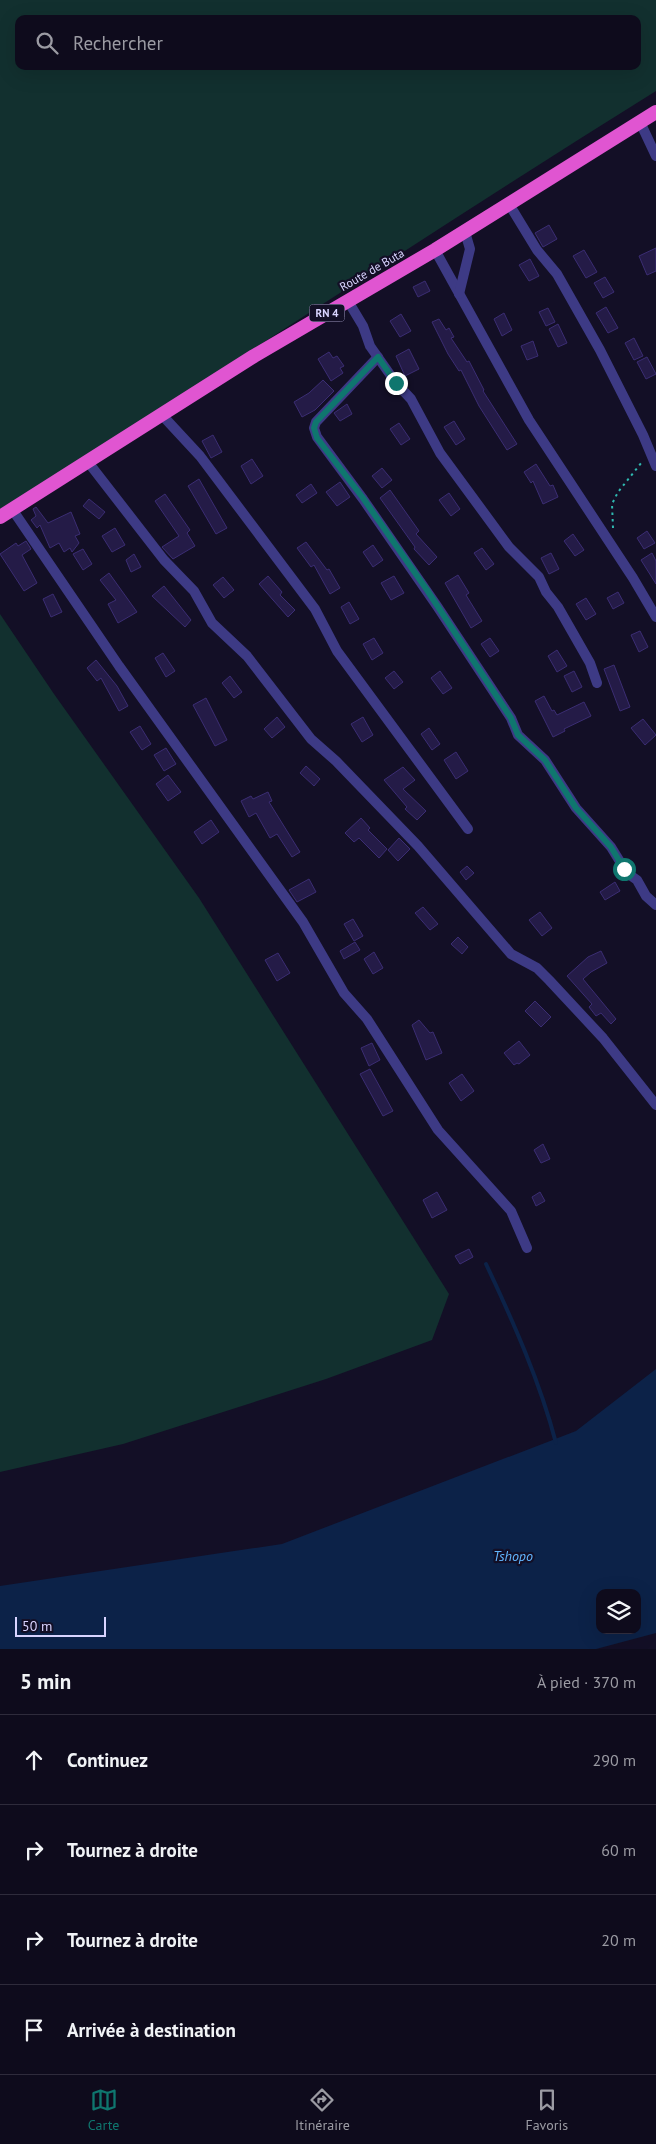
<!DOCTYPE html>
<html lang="fr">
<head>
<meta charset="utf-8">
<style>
	body { margin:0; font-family:"PT Sans",sans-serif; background:#1c1929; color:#f1f3f6 }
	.controls { position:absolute; right:15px; bottom:15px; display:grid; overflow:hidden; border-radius:10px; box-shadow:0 5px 20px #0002 }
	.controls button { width:45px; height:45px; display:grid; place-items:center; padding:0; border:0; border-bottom:1px solid #2e2b3b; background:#0e0b1c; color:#f1f3f6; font:25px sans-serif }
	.scale { position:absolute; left:15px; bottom:12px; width:91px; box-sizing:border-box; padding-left:5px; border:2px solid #d9d4ff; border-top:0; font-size:14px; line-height:18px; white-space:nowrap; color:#d9d4ff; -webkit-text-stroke:4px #130f26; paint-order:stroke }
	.stop { position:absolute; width:15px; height:15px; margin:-11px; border:4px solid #0f766e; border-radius:50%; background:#fff }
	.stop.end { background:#0f766e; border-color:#fff; box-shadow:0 1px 5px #0008 }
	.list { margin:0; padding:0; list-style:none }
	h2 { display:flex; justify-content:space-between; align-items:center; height:65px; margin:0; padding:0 20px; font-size:21px }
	h2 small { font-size:16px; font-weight:400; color:#9b9ba3 }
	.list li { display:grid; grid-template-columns:32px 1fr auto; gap:15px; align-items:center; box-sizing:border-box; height:90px; padding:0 20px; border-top:1px solid #2e2b3b }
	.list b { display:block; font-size:19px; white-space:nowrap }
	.list em { font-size:16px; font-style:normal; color:#9b9ba3 }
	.icon { flex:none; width:28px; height:28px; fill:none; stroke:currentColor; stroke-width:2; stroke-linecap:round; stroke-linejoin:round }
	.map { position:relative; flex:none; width:656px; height:1649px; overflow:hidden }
	.search { position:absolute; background:#0e0b1c; box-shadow:0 5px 20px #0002; left:15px; right:15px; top:15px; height:55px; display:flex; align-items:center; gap:12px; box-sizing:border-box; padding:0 18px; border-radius:10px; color:#9b9ba3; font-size:19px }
	.sheet { height:425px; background:#0e0b1c }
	nav { display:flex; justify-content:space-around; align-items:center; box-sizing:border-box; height:70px; border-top:1px solid #2e2b3b; background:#0e0b1c; font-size:14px; color:#9b9ba3 }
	nav a { display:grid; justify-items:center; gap:2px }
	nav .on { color:#0f766e }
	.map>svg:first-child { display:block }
	.green { fill:#12302f; fill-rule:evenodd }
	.water { fill:#0c2248; fill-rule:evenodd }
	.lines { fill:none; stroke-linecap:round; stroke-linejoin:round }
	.stream { stroke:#0c2248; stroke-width:4 }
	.building { fill:#241b47; stroke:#3b2d73 }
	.path { stroke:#2fb8b0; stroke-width:2; stroke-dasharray:2.5 4; stroke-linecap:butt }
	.minor { stroke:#3d3a85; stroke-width:10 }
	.trunk { stroke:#e055d1; stroke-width:14 }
	.route { stroke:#0f766e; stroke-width:6 }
	.labels { text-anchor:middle; stroke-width:4.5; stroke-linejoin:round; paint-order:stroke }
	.shield { fill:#130f26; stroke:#9e99be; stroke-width:1 }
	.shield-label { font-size:11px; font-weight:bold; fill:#d9d4ff }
	.street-label { font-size:12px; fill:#d9d4ff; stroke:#130f26 }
	.water-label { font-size:14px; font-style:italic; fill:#62b6ff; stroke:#130f26 }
</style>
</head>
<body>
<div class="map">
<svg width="656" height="1649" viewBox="0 0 656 1649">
	<rect width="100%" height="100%" fill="#130f26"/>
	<g class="green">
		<path d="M 0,0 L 656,0 L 656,91 C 436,228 221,373 0,509 ZM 19,19 L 637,19 L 637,66 L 19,66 Z"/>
		<path d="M 0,614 L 54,694 L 199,898 L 449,1294 L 432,1340 L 326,1379 L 123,1444 L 0,1472 Z"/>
	</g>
	<path class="water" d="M 656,1369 L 656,1633 L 596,1649 L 0,1649 L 0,1586 L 282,1544 L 576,1431 ZM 600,1593 L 637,1593 L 637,1630 L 600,1630 Z"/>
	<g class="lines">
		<path class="stream" d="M 486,1264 C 513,1321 540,1382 556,1443"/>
	</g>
	<g class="building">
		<path d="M 549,225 L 557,239 L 543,247 L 535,233 Z"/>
		<path d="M 656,248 L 656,271 L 647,275 L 639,256 Z"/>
		<path d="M 584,250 L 597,272 L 586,278 L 573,256 Z"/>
		<path d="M 530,259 L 539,276 L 529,281 L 519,265 Z"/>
		<path d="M 605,277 L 614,292 L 603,298 L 594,283 Z"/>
		<path d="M 425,281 L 430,291 L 418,297 L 413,287 Z"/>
		<path d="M 606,307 L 618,328 L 608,333 L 596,313 Z"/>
		<path d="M 548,308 L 555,322 L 546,326 L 539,312 Z"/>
		<path d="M 504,313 L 512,330 L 502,336 L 494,319 Z"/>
		<path d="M 401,314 L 411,331 L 400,337 L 390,321 Z"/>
		<path d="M 439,319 L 446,330 L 449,328 L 454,337 L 451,338 L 467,362 L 469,361 L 484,390 L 483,391 L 517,444 L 507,450 L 479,406 L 461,370 L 459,371 L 448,354 L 432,322 Z"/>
		<path d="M 558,324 L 567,343 L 558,347 L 549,329 Z"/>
		<path d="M 634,338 L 643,356 L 634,360 L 625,343 Z"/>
		<path d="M 533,341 L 538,356 L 527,360 L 521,346 Z"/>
		<path d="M 409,349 L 419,369 L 405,376 L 396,356 Z"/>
		<path d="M 329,352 L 333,358 L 337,356 L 344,366 L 340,368 L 343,373 L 331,381 L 318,359 Z"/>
		<path d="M 647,357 L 656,374 L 646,379 L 637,362 Z"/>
		<path d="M 323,380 L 334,391 L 315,410 L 302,417 L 294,402 L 309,393 Z"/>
		<path d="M 347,404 L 352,414 L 340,421 L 334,413 Z"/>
		<path d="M 454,421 L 465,439 L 456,445 L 444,427 Z"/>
		<path d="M 399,423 L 410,439 L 401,445 L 390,429 Z"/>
		<path d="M 213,435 L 222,452 L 211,458 L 202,441 Z"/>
		<path d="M 252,459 L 263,476 L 251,484 L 241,466 Z"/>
		<path d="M 536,464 L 550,486 L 553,485 L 558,497 L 543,504 L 533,481 L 531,483 L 524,472 Z"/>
		<path d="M 382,468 L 392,480 L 382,488 L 372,476 Z"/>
		<path d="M 199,479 L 227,528 L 216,534 L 188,486 Z"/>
		<path d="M 340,482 L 350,497 L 337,506 L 326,492 Z"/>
		<path d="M 311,484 L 317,493 L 302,503 L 296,495 Z"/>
		<path d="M 390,490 L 419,531 L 416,534 L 437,557 L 429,565 L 414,549 L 415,547 L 380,498 Z"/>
		<path d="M 449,493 L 460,509 L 451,516 L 439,500 Z"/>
		<path d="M 165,494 L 190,530 L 187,533 L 195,546 L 173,559 L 162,547 L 179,536 L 155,501 Z"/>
		<path d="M 89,499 L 105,512 L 99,519 L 83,506 Z"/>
		<path d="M 36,507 L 48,523 L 71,512 L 80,534 L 75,536 L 79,543 L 72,552 L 70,548 L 64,552 L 59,543 L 50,548 L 40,525 L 37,528 L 31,520 L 36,516 L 33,509 Z"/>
		<path d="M 115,528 L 125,545 L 112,552 L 102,536 Z"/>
		<path d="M 647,531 L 655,543 L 644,549 L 637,538 Z"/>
		<path d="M 573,534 L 584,550 L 575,556 L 564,541 Z"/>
		<path d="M 26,541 L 31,549 L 22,555 L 37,583 L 24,591 L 0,554 L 16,543 L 18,546 Z"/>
		<path d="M 306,542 L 327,570 L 329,569 L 340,588 L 330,594 L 314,565 L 311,567 L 297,548 Z"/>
		<path d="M 373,545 L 383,560 L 373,567 L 363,552 Z"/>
		<path d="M 482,548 L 494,564 L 486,570 L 474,553 Z"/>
		<path d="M 83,549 L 92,564 L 83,570 L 73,554 Z"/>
		<path d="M 551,553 L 559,569 L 549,574 L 541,558 Z"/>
		<path d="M 652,553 L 656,561 L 656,584 L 641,560 Z"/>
		<path d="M 134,554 L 141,567 L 131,572 L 126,560 Z"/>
		<path d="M 109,573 L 137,612 L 118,623 L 108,604 L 116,600 L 100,580 Z"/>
		<path d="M 458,575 L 469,593 L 466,595 L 482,621 L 471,628 L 445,583 Z"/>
		<path d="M 268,576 L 282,592 L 280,595 L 295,610 L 288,617 L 259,584 Z"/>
		<path d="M 394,576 L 404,593 L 391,600 L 381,583 Z"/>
		<path d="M 223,577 L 234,590 L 224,598 L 213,585 Z"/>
		<path d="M 164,586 L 191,620 L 185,627 L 152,596 Z"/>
		<path d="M 618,592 L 624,603 L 613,609 L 607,598 Z"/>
		<path d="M 53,594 L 62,612 L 51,617 L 43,599 Z"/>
		<path d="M 586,598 L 596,614 L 586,620 L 576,604 Z"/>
		<path d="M 349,602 L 359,619 L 350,624 L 341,607 Z"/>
		<path d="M 640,631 L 648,647 L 639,652 L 631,635 Z"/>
		<path d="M 374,638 L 383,653 L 372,660 L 363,644 Z"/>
		<path d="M 490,638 L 499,651 L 490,657 L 481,644 Z"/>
		<path d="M 557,650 L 567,666 L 557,672 L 548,656 Z"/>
		<path d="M 163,653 L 175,671 L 166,677 L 155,658 Z"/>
		<path d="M 96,660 L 117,686 L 128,706 L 119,711 L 101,678 L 97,681 L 87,668 Z"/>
		<path d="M 614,665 L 630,707 L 620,711 L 604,669 Z"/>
		<path d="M 394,671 L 403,682 L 394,689 L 385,678 Z"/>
		<path d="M 440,671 L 452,688 L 443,694 L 431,678 Z"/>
		<path d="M 574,671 L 582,687 L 572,692 L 564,676 Z"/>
		<path d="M 230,676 L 242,692 L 234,698 L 222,683 Z"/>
		<path d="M 544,696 L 552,711 L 554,710 L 557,715 L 584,702 L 591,716 L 564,729 L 565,731 L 553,737 L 535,701 Z"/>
		<path d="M 206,698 L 227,740 L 215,746 L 193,705 Z"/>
		<path d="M 277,717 L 285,727 L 272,738 L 264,729 Z"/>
		<path d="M 363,717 L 373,735 L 362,742 L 351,724 Z"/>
		<path d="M 643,719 L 656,735 L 645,745 L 631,728 Z"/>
		<path d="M 140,726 L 151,744 L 142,750 L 130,732 Z"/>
		<path d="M 429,728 L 440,744 L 432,750 L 421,734 Z"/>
		<path d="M 166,748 L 176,764 L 164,771 L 154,755 Z"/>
		<path d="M 456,752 L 468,771 L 456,779 L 444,760 Z"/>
		<path d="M 306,766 L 320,779 L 314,786 L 300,773 Z"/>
		<path d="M 403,767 L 415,780 L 403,789 L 426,811 L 417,820 L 405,809 L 407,807 L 384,780 Z"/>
		<path d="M 168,775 L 181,792 L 168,801 L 156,784 Z"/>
		<path d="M 268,792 L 272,801 L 269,802 L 300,852 L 292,857 L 277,834 L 270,838 L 256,813 L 249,817 L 241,801 L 251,796 L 253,799 Z"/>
		<path d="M 361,818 L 370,828 L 368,830 L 387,849 L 379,858 L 359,838 L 354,842 L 345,833 Z"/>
		<path d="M 211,820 L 219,832 L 202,844 L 194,832 Z"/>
		<path d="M 399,838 L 410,849 L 398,861 L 388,850 Z"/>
		<path d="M 467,866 L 474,873 L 466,880 L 460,872 Z"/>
		<path d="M 309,879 L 316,892 L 297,902 L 289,890 Z"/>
		<path d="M 615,882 L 620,891 L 605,900 L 600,892 Z"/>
		<path d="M 423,907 L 438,924 L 430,930 L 415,913 Z"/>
		<path d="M 540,912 L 552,928 L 542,936 L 529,920 Z"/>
		<path d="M 353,919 L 363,936 L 354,941 L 344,924 Z"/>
		<path d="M 458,937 L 468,947 L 462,954 L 451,944 Z"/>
		<path d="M 355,942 L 360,950 L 344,959 L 340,951 Z"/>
		<path d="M 601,951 L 607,963 L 591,972 L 583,979 L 616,1019 L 611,1024 L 601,1013 L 596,1016 L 589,1007 L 592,1004 L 567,976 L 588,957 Z"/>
		<path d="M 374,952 L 383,968 L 373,974 L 364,959 Z"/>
		<path d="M 278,953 L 290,973 L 277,981 L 265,960 Z"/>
		<path d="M 535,1001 L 551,1017 L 541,1027 L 525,1011 Z"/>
		<path d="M 419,1020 L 430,1033 L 433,1032 L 442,1053 L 426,1060 L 412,1025 Z"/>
		<path d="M 519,1041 L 530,1055 L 519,1064 L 517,1063 L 514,1065 L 504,1053 Z"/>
		<path d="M 372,1043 L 380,1060 L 369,1066 L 361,1048 Z"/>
		<path d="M 370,1069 L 393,1111 L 383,1116 L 360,1074 Z"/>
		<path d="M 462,1074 L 474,1091 L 461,1101 L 449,1083 Z"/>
		<path d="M 543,1144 L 550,1159 L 541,1163 L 534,1150 Z"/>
		<path d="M 437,1192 L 447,1210 L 432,1218 L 423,1200 Z"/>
		<path d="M 540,1192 L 545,1201 L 536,1206 L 532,1197 Z"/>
		<path d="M 469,1249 L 473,1257 L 460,1264 L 455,1256 Z"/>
	</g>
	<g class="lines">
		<path class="path" d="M 613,528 L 612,504 L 618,492 L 642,462"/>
		<g class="minor">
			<path d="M 640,122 L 656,156"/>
			<path d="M 509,204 L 537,250 L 557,274 L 600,350 L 643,435 L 656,466"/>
			<path d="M 435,250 L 529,420 L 633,578 L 656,617"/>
			<path d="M 459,294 L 470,249 L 465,232"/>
			<path d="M 348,301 L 363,326 L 370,346 L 396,383 L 411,399 L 440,453 L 509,547 L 539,577 L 546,592 L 558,607 L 590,663 L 597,683"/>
			<path d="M 378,357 L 316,422 L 314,428 L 317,437 L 363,499 L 437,606 L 511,718 L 518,735 L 545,760 L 576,808 L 611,847 L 627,873 L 637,880 L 646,896 L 656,905"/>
			<path d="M 162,415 L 200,456 L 315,609 L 337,651 L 468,829"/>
			<path d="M 88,462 L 164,560 L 194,591 L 212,623 L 247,656 L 311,739 L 336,761 L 418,846 L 511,954 L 537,968 L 549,980 L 603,1038 L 656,1105"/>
			<path d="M 12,509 L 119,666 L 303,922 L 344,993 L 367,1019 L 438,1130 L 511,1211 L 527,1248"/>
		</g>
		<path class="trunk" d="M 0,517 L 254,356 L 435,250 L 656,112"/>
	</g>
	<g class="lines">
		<path class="route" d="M 396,383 L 378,357 L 316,422 L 314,428 L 317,438 L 363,498 L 427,590 L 511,718 L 518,735 L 545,760 L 576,808 L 611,847 L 624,869"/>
	</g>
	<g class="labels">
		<rect class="shield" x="309.5" y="304.5" width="35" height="17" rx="4"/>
		<g class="shield-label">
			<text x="327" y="317">RN 4</text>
		</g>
		<g class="street-label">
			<text transform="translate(372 270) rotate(-30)" y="4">Route de Buta</text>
		</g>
		<g class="water-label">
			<text x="513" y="1561">Tshopo</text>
		</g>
	</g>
</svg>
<div class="controls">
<button><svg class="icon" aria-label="layers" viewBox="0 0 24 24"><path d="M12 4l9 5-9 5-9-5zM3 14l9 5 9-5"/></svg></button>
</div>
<div class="scale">50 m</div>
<div class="stop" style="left:624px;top:869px"></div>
<div class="stop end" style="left:396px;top:383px"></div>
<div class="search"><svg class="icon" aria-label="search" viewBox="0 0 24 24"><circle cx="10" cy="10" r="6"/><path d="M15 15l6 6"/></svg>Rechercher</div>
</div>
<section class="sheet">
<h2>5 min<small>À pied · 370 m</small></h2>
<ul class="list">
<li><svg class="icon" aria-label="ahead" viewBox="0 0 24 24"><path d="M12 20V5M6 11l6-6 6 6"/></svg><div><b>Continuez</b></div><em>290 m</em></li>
<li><svg class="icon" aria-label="right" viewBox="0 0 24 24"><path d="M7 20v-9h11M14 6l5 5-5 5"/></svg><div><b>Tournez à droite</b></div><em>60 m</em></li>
<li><svg class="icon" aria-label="right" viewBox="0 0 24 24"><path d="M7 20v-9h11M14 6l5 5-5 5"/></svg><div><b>Tournez à droite</b></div><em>20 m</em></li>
<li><svg class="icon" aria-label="arrive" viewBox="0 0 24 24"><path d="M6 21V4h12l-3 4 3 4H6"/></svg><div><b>Arrivée à destination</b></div></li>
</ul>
</section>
<nav>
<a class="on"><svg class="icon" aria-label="map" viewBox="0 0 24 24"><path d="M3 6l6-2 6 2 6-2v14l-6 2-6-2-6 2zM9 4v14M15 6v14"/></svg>Carte</a>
<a><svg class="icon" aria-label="directions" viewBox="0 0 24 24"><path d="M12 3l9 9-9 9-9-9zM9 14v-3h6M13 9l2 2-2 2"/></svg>Itinéraire</a>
<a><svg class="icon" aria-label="saved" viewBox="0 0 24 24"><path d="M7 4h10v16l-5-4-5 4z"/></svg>Favoris</a>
</nav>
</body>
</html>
